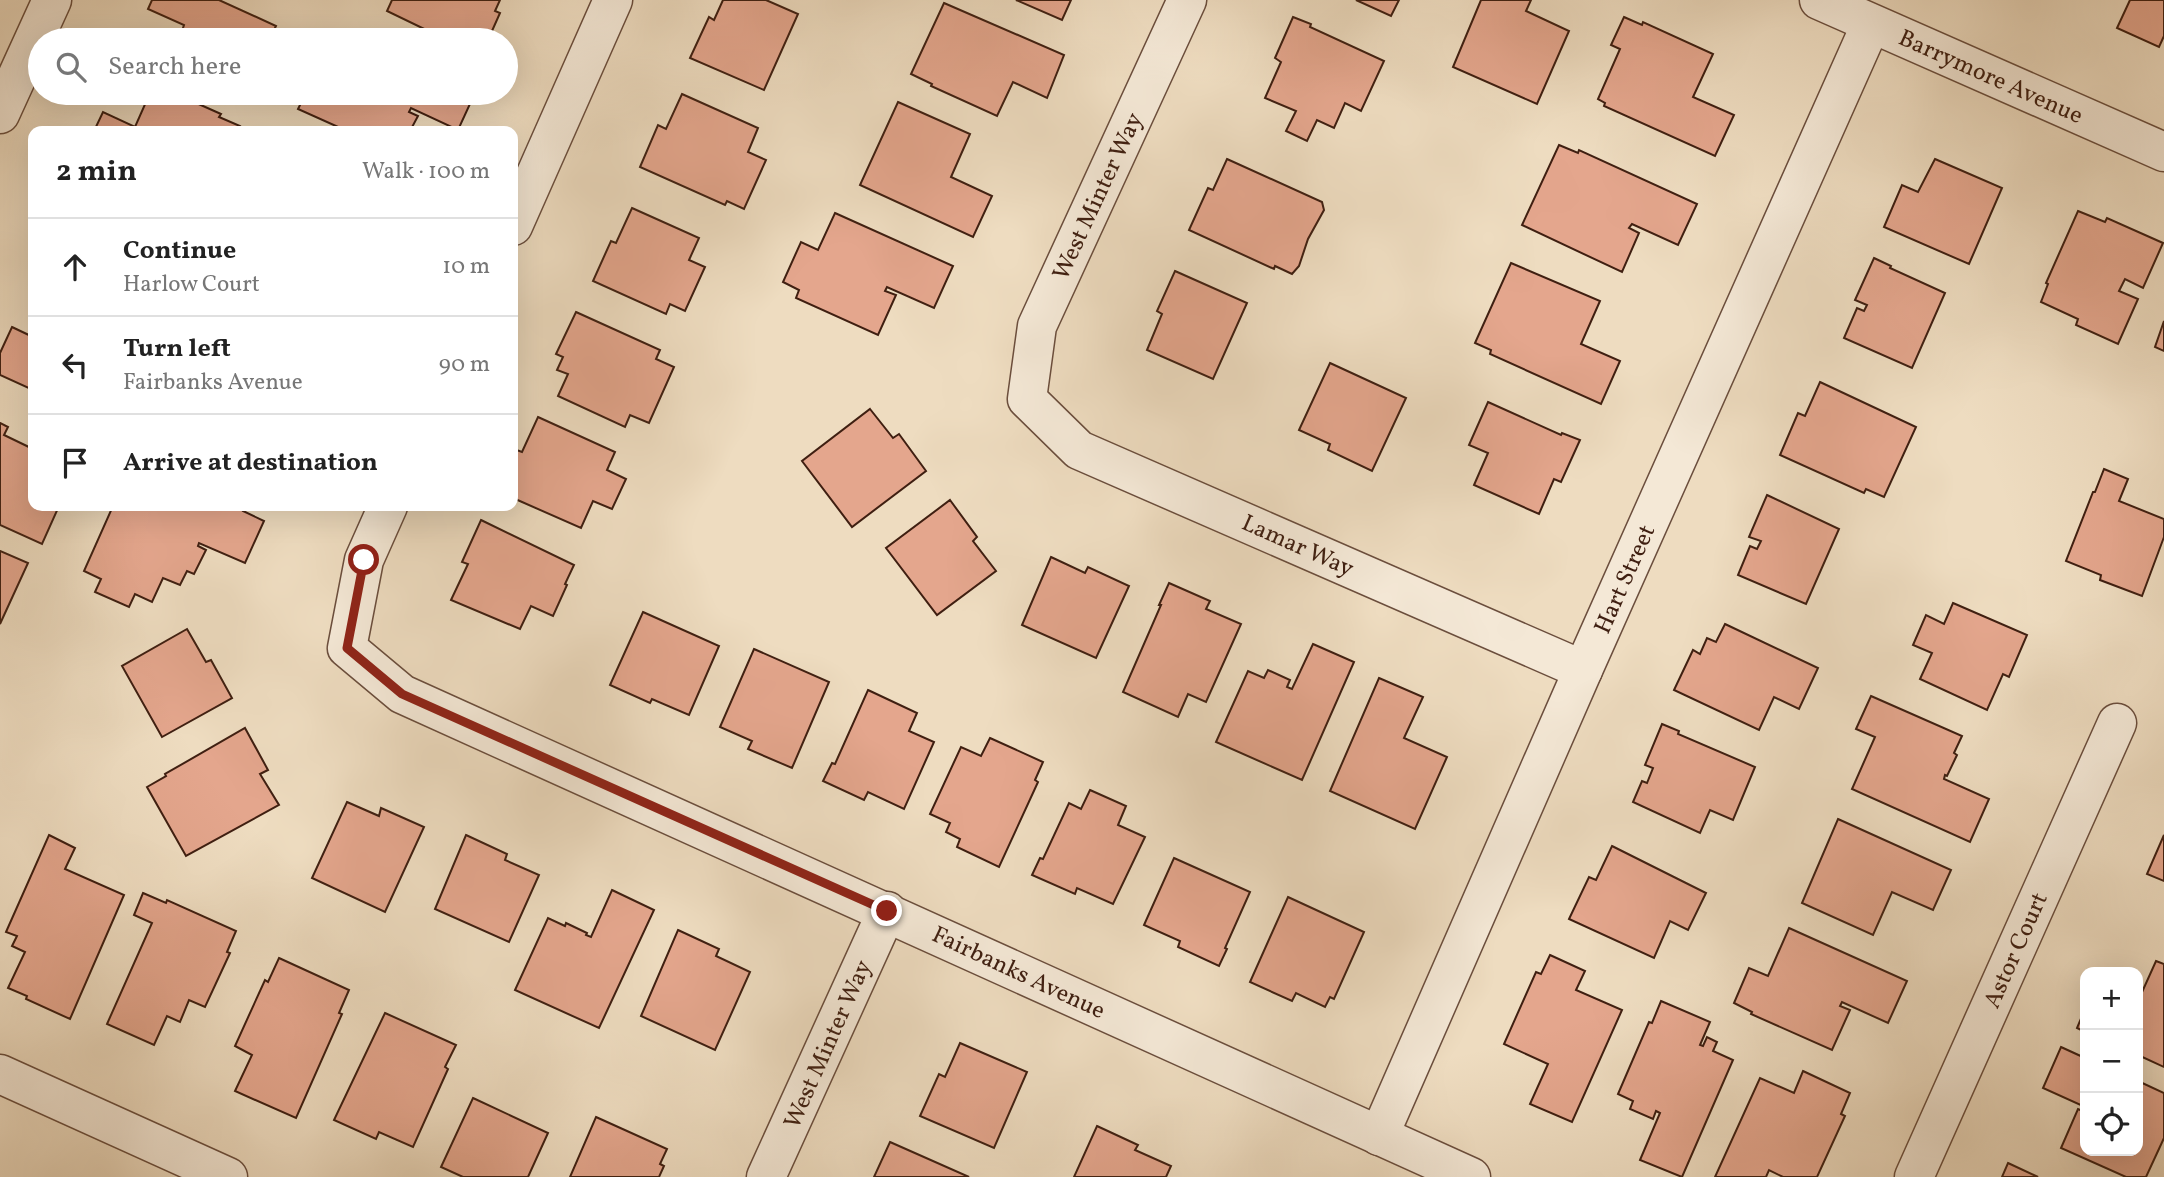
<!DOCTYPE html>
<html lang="en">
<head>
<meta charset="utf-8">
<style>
	body { margin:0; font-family:Vollkorn,serif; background:#f2f2f2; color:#222 }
	.controls { position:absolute; right:21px; bottom:21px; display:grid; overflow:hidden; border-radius:14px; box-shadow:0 7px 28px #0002 }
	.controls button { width:63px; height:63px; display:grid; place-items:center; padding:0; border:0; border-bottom:2px solid #e0e0e0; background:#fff; color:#222; font:35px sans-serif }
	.stop { position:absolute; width:21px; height:21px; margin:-16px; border:5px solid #8f2418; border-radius:50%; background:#fff }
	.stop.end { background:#8f2418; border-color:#fff; box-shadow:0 2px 7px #0008 }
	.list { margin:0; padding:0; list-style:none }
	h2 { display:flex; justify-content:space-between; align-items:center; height:91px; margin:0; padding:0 28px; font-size:30px }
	h2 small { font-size:23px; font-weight:400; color:#767676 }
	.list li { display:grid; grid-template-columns:46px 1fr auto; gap:21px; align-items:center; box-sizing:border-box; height:98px; padding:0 28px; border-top:2px solid #e0e0e0 }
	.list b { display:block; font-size:26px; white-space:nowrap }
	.list p { margin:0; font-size:23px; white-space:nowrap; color:#767676 }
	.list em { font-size:23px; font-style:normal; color:#767676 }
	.icon { flex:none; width:38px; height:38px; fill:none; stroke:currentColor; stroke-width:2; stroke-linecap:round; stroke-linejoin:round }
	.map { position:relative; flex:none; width:2164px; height:1177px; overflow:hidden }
	.search { position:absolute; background:#fff; box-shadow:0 7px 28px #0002; left:28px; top:28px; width:490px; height:77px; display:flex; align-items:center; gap:18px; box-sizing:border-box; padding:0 24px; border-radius:38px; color:#767676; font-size:26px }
	.panel { position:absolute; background:#fff; box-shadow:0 7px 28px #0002; left:28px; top:126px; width:490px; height:385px; border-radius:14px }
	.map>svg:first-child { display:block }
	.building { fill:#e4a68d; stroke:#3f1f11; stroke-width:2 }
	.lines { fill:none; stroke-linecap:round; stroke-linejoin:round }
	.street-casing { stroke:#6b4e3d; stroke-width:41 }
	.street { stroke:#f4e8d6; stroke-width:38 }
	.route { stroke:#8f2418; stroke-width:9 }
	.labels { text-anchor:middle; stroke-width:5; stroke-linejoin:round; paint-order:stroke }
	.street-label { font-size:24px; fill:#3f1f11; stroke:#f4e8d6 }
</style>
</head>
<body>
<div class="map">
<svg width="2164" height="1177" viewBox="0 0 2164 1177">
	<rect width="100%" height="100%" fill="#eedcc0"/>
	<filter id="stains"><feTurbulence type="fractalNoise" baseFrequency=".00286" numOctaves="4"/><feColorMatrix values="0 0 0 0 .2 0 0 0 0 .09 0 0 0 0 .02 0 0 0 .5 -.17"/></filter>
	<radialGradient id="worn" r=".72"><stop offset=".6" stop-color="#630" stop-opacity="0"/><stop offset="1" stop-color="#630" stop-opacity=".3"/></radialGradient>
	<g class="building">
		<path d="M 152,0 L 219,0 L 276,26 L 269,40 L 174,40 L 179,30 L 182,31 L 184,25 L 148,9 Z"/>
		<path d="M 392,0 L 500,0 L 495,11 L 500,13 L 488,40 L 447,40 L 387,11 Z"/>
		<path d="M 723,0 L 766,0 L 798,14 L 764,90 L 690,58 L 709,17 L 714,20 Z"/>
		<path d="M 1016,0 L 1071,0 L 1062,20 Z"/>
		<path d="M 1356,0 L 1399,0 L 1391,16 Z"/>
		<path d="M 1481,0 L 1531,0 L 1526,11 L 1569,31 L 1537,104 L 1453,67 Z"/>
		<path d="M 2130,0 L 2164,0 L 2164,36 L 2159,47 L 2117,28 Z"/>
		<path d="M 944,3 L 1064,55 L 1047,98 L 1013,82 L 997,116 L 931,86 L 932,84 L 911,74 Z"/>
		<path d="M 1293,17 L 1311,24 L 1310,27 L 1384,61 L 1361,111 L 1345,103 L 1334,128 L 1317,120 L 1307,141 L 1286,131 L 1296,111 L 1265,98 L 1281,62 L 1275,58 Z"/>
		<path d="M 1624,17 L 1642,25 L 1643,22 L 1713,54 L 1693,97 L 1734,115 L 1715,156 L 1604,106 L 1605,103 L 1598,99 L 1620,49 L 1611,45 Z"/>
		<path d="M 150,93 L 174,93 L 221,114 L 219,117 L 240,126 L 238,131 L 94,131 L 103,112 L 135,127 Z"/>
		<path d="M 222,93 L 246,93 L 241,102 Z"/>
		<path d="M 306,93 L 475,93 L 458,130 L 411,108 L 409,112 L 418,116 L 410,131 L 347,131 L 298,109 Z"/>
		<path d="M 682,94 L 758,128 L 748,152 L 766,160 L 744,209 L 727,201 L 725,205 L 640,167 L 658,125 L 666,129 Z"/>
		<path d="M 898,102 L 970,134 L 951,177 L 992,196 L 973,237 L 860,185 Z"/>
		<path d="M 1559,145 L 1578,153 L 1579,150 L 1697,204 L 1678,245 L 1632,224 L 1629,228 L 1639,233 L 1622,272 L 1522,225 Z"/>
		<path d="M 1227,159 L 1322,202 L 1324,210 L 1308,239 L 1299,266 L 1292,274 L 1275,266 L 1274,269 L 1189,230 L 1208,188 L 1213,190 Z"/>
		<path d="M 1935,159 L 2002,188 L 1969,264 L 1884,227 L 1902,185 L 1918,192 Z"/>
		<path d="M 632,208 L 699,238 L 689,260 L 705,267 L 685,311 L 670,304 L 666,314 L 593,281 L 611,241 L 616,243 Z"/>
		<path d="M 2078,211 L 2105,222 L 2107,218 L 2163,243 L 2143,288 L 2125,279 L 2119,291 L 2138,299 L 2118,344 L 2076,325 L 2078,319 L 2041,302 L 2048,284 L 2046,283 Z"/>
		<path d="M 835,213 L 953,266 L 934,308 L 887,287 L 885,291 L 896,295 L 878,335 L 796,298 L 799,290 L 783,282 L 801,242 L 818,250 Z"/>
		<path d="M 1874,258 L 1891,266 L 1890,268 L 1945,293 L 1912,368 L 1844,338 L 1857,308 L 1864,311 L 1867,305 L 1855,300 Z"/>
		<path d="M 1511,263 L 1600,301 L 1581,344 L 1620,361 L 1601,404 L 1490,354 L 1491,350 L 1475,343 Z"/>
		<path d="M 1175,271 L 1247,303 L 1213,379 L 1147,350 L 1162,314 L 1157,311 Z"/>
		<path d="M 576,312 L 660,350 L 656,359 L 674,367 L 649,423 L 630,415 L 625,427 L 558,396 L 568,374 L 557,370 L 563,357 L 556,354 Z"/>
		<path d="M 2164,321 L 2164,351 L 2155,347 Z"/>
		<path d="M 12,327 L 33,337 L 33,390 L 0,375 L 0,353 Z"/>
		<path d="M 1330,363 L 1406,398 L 1372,471 L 1328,450 L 1330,444 L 1299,430 Z"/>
		<path d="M 1820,382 L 1916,427 L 1884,497 L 1866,489 L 1864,493 L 1780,455 L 1798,413 L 1805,416 Z"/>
		<path d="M 1488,402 L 1561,435 L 1562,433 L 1580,440 L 1561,482 L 1554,479 L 1539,514 L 1474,485 L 1488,453 L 1469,445 Z"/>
		<path d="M 870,409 L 893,438 L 899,434 L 926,471 L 852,527 L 802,461 Z"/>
		<path d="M 538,417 L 615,452 L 607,470 L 626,479 L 612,509 L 593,501 L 581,528 L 513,498 L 513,453 L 514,449 L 522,452 Z"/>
		<path d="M 0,423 L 8,427 L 4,435 L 33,449 L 33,506 L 59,506 L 42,544 L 0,525 Z"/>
		<path d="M 2104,469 L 2128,479 L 2119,501 L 2164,519 L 2164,537 L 2142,596 L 2100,580 L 2101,575 L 2066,561 L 2093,492 L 2095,492 Z"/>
		<path d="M 1767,495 L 1839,529 L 1806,604 L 1738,575 L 1750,546 L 1757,549 L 1761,541 L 1749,537 Z"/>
		<path d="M 950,500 L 977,537 L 973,541 L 996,571 L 937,615 L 886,548 Z"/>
		<path d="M 113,506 L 245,506 L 243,511 L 264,521 L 245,563 L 199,543 L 198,546 L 206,550 L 194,574 L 187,571 L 180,585 L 163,578 L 152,602 L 135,594 L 129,607 L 95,592 L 101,579 L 84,571 Z"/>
		<path d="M 481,520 L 574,565 L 565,584 L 567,585 L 553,616 L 531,606 L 520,629 L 451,600 L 468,564 L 462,562 Z"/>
		<path d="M 0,551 L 28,563 L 0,624 Z"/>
		<path d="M 1051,557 L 1085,573 L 1088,567 L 1129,586 L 1096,658 L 1022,625 Z"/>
		<path d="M 1169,583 L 1210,601 L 1206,609 L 1241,624 L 1206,702 L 1188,694 L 1178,717 L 1123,692 L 1161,605 L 1159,605 Z"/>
		<path d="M 1953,603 L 2027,635 L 2009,677 L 2003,674 L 1987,710 L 1920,679 L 1932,653 L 1913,645 L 1926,615 L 1944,624 Z"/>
		<path d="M 643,612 L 719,646 L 689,715 L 652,699 L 650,703 L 610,685 Z"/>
		<path d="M 1725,624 L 1818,668 L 1799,709 L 1774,697 L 1759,730 L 1674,690 L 1693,650 L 1700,654 L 1707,638 L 1716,642 Z"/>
		<path d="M 187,629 L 206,662 L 211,660 L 232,698 L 162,737 L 122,666 Z"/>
		<path d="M 1313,644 L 1354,662 L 1302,780 L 1216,742 L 1248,671 L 1264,678 L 1268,670 L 1290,680 L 1287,687 L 1292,689 Z"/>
		<path d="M 754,649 L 829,682 L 792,768 L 748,749 L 752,741 L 720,727 Z"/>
		<path d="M 1379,678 L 1423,697 L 1404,738 L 1447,757 L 1415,829 L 1330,791 Z"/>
		<path d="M 868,690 L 917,713 L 909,731 L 934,742 L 904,809 L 868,792 L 864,800 L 823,781 L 832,763 L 835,764 Z"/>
		<path d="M 1871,696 L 1962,736 L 1954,753 L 1957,755 L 1947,776 L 1945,775 L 1944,779 L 1989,799 L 1970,842 L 1852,789 L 1875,737 L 1856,729 Z"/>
		<path d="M 1662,724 L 1679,731 L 1678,734 L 1755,767 L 1733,820 L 1710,810 L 1700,833 L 1633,802 L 1642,781 L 1647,783 L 1653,768 L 1645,765 Z"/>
		<path d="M 245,728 L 268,770 L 260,774 L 279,805 L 186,856 L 147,787 L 166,776 L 165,774 Z"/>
		<path d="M 990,738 L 1043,762 L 1035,780 L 1038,782 L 999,867 L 957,847 L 960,839 L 946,832 L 950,823 L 930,814 L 961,747 L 981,756 Z"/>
		<path d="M 1090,790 L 1126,806 L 1118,825 L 1145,837 L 1113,904 L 1077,888 L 1075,894 L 1032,875 L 1040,858 L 1043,859 L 1069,803 L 1081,809 Z"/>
		<path d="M 347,802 L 379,816 L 381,808 L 424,827 L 385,912 L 312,878 Z"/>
		<path d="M 1838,819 L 1951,870 L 1933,910 L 1892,892 L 1873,935 L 1802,903 Z"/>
		<path d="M 49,835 L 75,848 L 65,869 L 124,895 L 70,1019 L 26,999 L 27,996 L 8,988 L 25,952 L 12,946 L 17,936 L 6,932 Z"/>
		<path d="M 466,835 L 507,854 L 505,860 L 539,875 L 509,942 L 435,909 Z"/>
		<path d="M 2164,835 L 2164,881 L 2147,874 Z"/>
		<path d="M 1612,846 L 1706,893 L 1688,930 L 1670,921 L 1654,958 L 1569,919 L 1589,877 L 1596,880 Z"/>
		<path d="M 1174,858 L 1250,892 L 1225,948 L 1227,949 L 1219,966 L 1178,947 L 1180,941 L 1144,925 Z"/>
		<path d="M 612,890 L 654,910 L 599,1028 L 515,990 L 548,918 L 565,926 L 566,923 L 587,933 L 586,935 L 591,937 Z"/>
		<path d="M 143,893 L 166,903 L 167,900 L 236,931 L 227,952 L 230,953 L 205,1007 L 189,1000 L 180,1022 L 167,1016 L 154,1045 L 107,1024 L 152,923 L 134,915 Z"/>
		<path d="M 1288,897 L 1364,932 L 1334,999 L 1330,997 L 1325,1007 L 1296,993 L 1292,1001 L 1250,982 Z"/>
		<path d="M 1789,928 L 1907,981 L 1888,1023 L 1842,1002 L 1840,1006 L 1850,1010 L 1832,1050 L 1751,1014 L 1752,1012 L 1734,1003 L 1749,968 L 1768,976 Z"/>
		<path d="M 678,930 L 719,949 L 716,956 L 750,972 L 715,1050 L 641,1016 Z"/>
		<path d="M 1550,955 L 1585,971 L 1576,990 L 1622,1010 L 1572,1122 L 1530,1104 L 1548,1064 L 1504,1044 L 1536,972 L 1541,974 Z"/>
		<path d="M 279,958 L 349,990 L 339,1013 L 342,1014 L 296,1118 L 235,1091 L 252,1055 L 235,1046 L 265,980 L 268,982 Z"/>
		<path d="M 2156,961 L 2164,964 L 2164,1067 L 2138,1055 L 2138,1001 Z"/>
		<path d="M 1661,1001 L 1710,1022 L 1700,1045 L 1703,1046 L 1707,1037 L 1717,1042 L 1713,1051 L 1733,1060 L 1682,1177 L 1640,1160 L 1660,1113 L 1656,1111 L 1653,1119 L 1630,1109 L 1633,1101 L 1618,1094 L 1649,1022 L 1652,1023 Z"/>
		<path d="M 2085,1009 L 2085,1032 L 2077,1028 Z"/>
		<path d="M 385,1013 L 456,1045 L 445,1067 L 448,1069 L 413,1147 L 379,1132 L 376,1139 L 334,1120 Z"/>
		<path d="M 960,1043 L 1027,1072 L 994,1148 L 920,1116 L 939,1074 L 945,1077 Z"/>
		<path d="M 2061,1047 L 2085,1058 L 2085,1107 L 2043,1088 Z"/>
		<path d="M 1803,1071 L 1850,1093 L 1841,1114 L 1845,1116 L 1817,1177 L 1783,1177 L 1769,1170 L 1766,1177 L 1715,1177 L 1760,1078 L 1794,1093 Z"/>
		<path d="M 2138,1081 L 2164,1093 L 2164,1138 L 2146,1177 L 2126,1177 L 2061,1148 L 2078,1109 L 2085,1112 L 2085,1151 L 2138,1151 Z"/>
		<path d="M 473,1098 L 548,1133 L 528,1177 L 463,1177 L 441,1167 Z"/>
		<path d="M 596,1117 L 667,1149 L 660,1164 L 664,1166 L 659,1177 L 570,1177 Z"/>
		<path d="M 1097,1126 L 1138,1145 L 1135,1150 L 1171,1166 L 1166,1177 L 1074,1177 Z"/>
		<path d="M 890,1142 L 969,1177 L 874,1177 Z"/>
		<path d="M 2008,1163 L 2038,1177 L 2002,1177 Z"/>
	</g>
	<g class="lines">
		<g class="street-casing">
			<g id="street">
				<path d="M 1187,0 L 1037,326 L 1027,399 L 1079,450 L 1583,670"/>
				<path d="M 1819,0 L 2164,152"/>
				<path d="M 0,114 L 52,0"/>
				<path d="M 513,226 L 613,0"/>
				<path d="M 388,506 L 364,560 L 347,648 L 402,694 L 1471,1177"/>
				<path d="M 0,1074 L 228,1177"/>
				<path d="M 1379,1136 L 1583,670 L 1871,24"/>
				<path d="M 766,1177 L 887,911"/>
				<path d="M 1914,1177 L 2117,723"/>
			</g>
		</g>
		<use href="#street" class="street"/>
	</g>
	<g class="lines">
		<path class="route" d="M 364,560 L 347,648 L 402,694 L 887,911"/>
	</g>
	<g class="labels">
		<g class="street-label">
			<text transform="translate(1991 76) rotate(24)" y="8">Barrymore Avenue</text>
			<text transform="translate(1097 196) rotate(-65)" y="8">West Minter Way</text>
			<text transform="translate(1298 545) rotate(24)" y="8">Lamar Way</text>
			<text transform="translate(1624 579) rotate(-66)" y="8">Hart Street</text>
			<text transform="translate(2015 950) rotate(-66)" y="8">Astor Court</text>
			<text transform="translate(1019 972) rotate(25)" y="8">Fairbanks Avenue</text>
			<text transform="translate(827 1044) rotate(-66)" y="8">West Minter Way</text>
		</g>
	</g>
	<rect width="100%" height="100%" filter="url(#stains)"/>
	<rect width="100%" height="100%" fill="url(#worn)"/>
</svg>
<div class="controls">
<button>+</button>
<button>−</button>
<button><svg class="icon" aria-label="locate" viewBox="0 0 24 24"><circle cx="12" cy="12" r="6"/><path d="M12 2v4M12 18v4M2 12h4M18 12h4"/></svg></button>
</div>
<div class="stop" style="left:364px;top:560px"></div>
<div class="stop end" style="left:887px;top:911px"></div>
<div class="search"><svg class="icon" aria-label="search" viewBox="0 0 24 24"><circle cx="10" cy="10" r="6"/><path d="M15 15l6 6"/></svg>Search here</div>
<section class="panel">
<h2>2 min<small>Walk · 100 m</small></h2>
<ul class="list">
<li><svg class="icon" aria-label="ahead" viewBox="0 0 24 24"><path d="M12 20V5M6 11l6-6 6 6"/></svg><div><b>Continue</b><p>Harlow Court</p></div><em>10 m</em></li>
<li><svg class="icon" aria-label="left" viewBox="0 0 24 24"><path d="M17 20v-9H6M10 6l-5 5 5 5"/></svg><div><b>Turn left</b><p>Fairbanks Avenue</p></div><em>90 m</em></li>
<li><svg class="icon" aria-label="arrive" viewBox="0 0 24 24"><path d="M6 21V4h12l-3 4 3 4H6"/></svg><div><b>Arrive at destination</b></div></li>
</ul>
</section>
</div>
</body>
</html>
